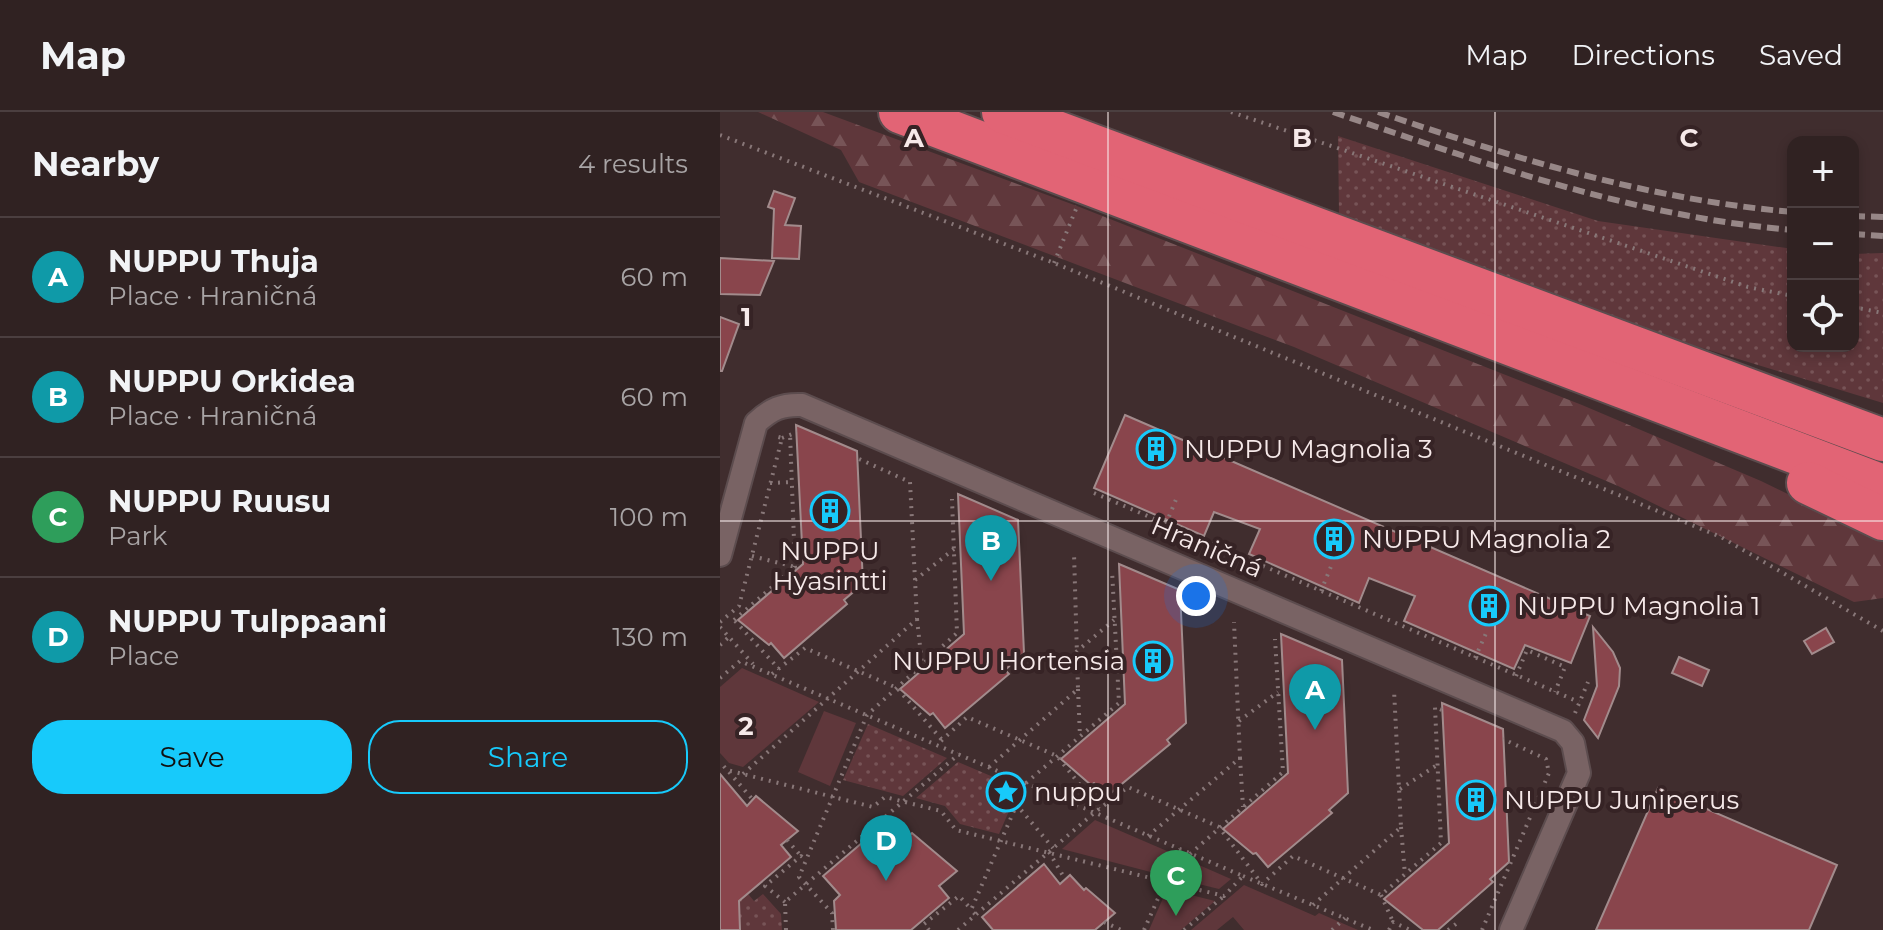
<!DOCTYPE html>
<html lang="en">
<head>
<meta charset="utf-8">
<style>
	body { margin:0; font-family:Montserrat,sans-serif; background:#382a2a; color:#f1f3f6 }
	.controls { position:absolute; right:24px; top:24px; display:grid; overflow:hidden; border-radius:16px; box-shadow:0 4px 12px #0003 }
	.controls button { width:72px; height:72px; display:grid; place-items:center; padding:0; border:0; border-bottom:2px solid #4b3f40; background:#302222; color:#f1f3f6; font:40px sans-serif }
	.you { position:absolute; left:476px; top:484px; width:28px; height:28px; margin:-20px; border:6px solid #fff; border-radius:50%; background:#1a73e8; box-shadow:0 0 0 12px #1a73e833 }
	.badge { display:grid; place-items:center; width:52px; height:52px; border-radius:50%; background:#17cafb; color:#fff; font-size:26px; font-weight:700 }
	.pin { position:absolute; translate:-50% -66px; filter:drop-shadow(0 2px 4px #0008) }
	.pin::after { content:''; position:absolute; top:42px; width:28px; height:24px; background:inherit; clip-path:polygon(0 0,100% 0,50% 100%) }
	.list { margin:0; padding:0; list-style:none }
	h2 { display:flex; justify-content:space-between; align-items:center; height:104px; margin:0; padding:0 32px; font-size:34px }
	h2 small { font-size:26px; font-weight:400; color:#a8a4a5 }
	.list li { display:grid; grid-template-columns:52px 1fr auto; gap:24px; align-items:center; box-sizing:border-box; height:120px; padding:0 32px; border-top:2px solid #4b3f40 }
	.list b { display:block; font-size:30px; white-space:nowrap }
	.list p { margin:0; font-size:26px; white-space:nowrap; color:#a8a4a5 }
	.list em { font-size:26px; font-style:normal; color:#a8a4a5 }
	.actions { display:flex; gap:16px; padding:24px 32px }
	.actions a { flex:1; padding:18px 0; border:2px solid #17cafb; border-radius:32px; text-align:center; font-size:28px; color:#17cafb }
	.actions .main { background:#17cafb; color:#111 }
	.icon { flex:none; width:44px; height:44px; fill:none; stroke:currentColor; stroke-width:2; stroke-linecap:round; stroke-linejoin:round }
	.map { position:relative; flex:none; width:1163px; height:818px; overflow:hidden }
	header { display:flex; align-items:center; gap:48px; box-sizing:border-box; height:112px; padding:0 40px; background:#302222; border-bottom:2px solid #4b3f40 }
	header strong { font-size:38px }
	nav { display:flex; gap:44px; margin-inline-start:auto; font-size:28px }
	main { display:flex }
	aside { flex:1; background:#302222 }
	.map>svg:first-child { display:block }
	.grass { fill:url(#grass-dots) }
	.forest { fill:url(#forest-firs) }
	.park { fill:#5f373b }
	.building { fill:#89454c; stroke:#a28b8c; stroke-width:2 }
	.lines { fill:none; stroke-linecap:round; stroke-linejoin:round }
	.street-casing { stroke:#5c4c4e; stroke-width:26 }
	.highway-casing { stroke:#5c4c4e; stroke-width:46 }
	.path { stroke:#887778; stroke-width:4; stroke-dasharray:2 6; stroke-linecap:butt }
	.street { stroke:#796364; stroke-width:22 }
	.highway { stroke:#e26475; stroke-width:42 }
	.rail { stroke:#978787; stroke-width:6; stroke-dasharray:12 6; stroke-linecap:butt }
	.grid { fill:none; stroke:#f6e9e9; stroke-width:2; stroke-opacity:0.55 }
	.labels { text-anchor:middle; stroke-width:8; stroke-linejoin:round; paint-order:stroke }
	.poi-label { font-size:26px; fill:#f6e9e9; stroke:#362325; text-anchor:start }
	.street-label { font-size:26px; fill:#f6e9e9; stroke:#362325 }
	.grid-label { font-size:26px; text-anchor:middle; font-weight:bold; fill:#f6e9e9; stroke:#362325; stroke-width:8; stroke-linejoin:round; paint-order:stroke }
</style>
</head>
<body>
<header>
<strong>Map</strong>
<nav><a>Map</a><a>Directions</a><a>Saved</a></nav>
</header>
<main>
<aside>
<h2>Nearby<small>4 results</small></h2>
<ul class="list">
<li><span class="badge" style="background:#0f9aa8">A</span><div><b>NUPPU Thuja</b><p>Place · Hraničná</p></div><em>60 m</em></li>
<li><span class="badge" style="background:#0f9aa8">B</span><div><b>NUPPU Orkidea</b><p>Place · Hraničná</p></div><em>60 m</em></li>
<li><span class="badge" style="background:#2e9e5b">C</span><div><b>NUPPU Ruusu</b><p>Park</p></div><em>100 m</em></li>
<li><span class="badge" style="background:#0f9aa8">D</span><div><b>NUPPU Tulppaani</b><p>Place</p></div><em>130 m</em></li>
</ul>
<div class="actions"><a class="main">Save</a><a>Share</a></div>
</aside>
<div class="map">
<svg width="1163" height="818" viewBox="0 0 1163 818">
	<defs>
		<pattern id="grass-dots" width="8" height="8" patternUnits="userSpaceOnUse" patternTransform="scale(2)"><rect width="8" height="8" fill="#5f373b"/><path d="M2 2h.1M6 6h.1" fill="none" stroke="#775457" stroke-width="1.8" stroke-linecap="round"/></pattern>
		<pattern id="forest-firs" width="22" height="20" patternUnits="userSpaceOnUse" patternTransform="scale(2)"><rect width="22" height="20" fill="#5f373b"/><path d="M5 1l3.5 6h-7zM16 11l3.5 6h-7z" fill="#775457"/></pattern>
	</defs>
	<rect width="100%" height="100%" fill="#402d2e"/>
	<g class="grass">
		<path d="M 618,24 L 878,109 L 1073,137 L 1073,234 L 1133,234 L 1133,142 L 1163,141 L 1163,291 L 943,224 L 619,103 Z"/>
		<path d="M 148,612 L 227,646 L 183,684 L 123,668 Z"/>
		<path d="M 238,650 L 299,676 L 279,722 L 240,712 L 225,694 L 196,686 Z"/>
		<path d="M 18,770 L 34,789 L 43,782 L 61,802 L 62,818 L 20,818 Z"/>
	</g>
	<path class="forest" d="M 38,0 L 103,0 L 357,94 L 862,293 L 1041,369 L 1163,428 L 1163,486 L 1134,490 L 898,374 L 574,235 L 139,70 L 121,38 Z"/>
	<g class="park">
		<path d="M 22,556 L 99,590 L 23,655 L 9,651 L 0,641 L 0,575 Z"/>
		<path d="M 104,599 L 136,611 L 110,674 L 78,660 Z"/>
		<path d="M 375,708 L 454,742 L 446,764 L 342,737 Z"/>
		<path d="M 463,746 L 511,767 L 499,777 L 454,766 Z"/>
		<path d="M 524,773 L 595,804 L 599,801 L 638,818 L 524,818 L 513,805 L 497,818 L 471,818 Z"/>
		<path d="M 447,777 L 495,789 L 461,818 L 429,818 Z"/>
	</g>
	<g class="building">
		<path d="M 54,79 L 75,86 L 65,113 L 81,114 L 79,147 L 52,146 L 54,97 L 48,95 Z"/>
		<path d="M 0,146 L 54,149 L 40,183 L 0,182 Z"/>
		<path d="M 0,205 L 19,212 L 2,259 L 0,259 Z"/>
		<path d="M 405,303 L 870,504 L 851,551 L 805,533 L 794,557 L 684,509 L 695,484 L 649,466 L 639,491 L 529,442 L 540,417 L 494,400 L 484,424 L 374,376 Z"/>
		<path d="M 76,313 L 137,339 L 143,472 L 124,488 L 127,492 L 64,546 L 51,531 L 49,533 L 18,508 L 83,452 Z"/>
		<path d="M 238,382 L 298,408 L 304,541 L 285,558 L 289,562 L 225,616 L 213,601 L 210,603 L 180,577 L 244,522 Z"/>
		<path d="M 399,452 L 460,478 L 466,611 L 447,628 L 450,632 L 386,685 L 374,671 L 371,673 L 341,647 L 405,592 Z"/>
		<path d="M 873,515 L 893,540 L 900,556 L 899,574 L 878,626 L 864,608 L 877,574 Z"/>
		<path d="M 1106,516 L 1114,530 L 1092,542 L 1084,529 Z"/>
		<path d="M 561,522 L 622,548 L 628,681 L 609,698 L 612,701 L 548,755 L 536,741 L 533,742 L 503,717 L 568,661 Z"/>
		<path d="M 959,545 L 989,558 L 982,574 L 952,561 Z"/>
		<path d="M 722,591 L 783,617 L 789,750 L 770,767 L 773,770 L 718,818 L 703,818 L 664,787 L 729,731 Z"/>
		<path d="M 0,662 L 27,694 L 36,684 L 78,719 L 61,733 L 71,745 L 19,789 L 20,818 L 0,818 Z"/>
		<path d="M 938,676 L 1117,753 L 1089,818 L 876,818 Z"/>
		<path d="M 163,713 L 179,732 L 192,721 L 237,759 L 219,774 L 229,786 L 191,818 L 116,818 L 114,789 L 120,783 L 103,764 Z"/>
		<path d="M 324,752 L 340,772 L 350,763 L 364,778 L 366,776 L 395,801 L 375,818 L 273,818 L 262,805 Z"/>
	</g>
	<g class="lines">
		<g class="street-casing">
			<path id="street" d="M 0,443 L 36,311 C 51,297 62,292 82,293 L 843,619 L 853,631 L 859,661 L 791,818"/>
		</g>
		<g class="highway-casing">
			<g id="highway">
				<path d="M 180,0 L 1163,374"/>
				<path d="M 283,0 L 1163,328"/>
				<path d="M 1088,371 L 1163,407"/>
			</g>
		</g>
		<g class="path">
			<path d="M 511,0 L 1028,175 L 1073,184"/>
			<path d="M 0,23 L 334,151 L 1001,425 L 1163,519"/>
			<path d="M 334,151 L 356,97"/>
			<path d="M 1133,195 L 1163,201"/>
			<path d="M 62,326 L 77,320"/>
			<path d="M 50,371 L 72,370"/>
			<path d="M 374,381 L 859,590"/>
			<path d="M 446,412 L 457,385"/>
			<path d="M 32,444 L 75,455"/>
			<path d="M 195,468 L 234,437"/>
			<path d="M 601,479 L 612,452"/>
			<path d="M 197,507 L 202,552"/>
			<path d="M 14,508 L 75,455 L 70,321"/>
			<path d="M 15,509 L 59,557"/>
			<path d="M 0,510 L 19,494 L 62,326 L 55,324"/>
			<path d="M 0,515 L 33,552"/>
			<path d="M 0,533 L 9,525"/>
			<path d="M 356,540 L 394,508"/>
			<path d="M 755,546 L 767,519"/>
			<path d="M 52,562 L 85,536 L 177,576 L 222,628"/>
			<path d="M 796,564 L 807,538 L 845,555 L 835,580"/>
			<path d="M 0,566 L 20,549 L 523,764 L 504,784 L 236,718 L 221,699 L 165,685 L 153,695 L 7,658 L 0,650"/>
			<path d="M 358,577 L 360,625"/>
			<path d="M 855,601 L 868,570"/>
			<path d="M 519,609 L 558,580"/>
			<path d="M 221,629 L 247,605 L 337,644 L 379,697"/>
			<path d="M 520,646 L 523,695"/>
			<path d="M 269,655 L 358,577 L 354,441"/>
			<path d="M 9,660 L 33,688"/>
			<path d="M 23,662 L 197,507 L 190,370 L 137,346"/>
			<path d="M 680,677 L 717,653"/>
			<path d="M 296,692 L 333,736"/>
			<path d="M 681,715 L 685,763"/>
			<path d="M 428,724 L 520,646 L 514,510"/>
			<path d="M 67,728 L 81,744"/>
			<path d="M 329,740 L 345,767"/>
			<path d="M 470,742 L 563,660 L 555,527"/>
			<path d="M 523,764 L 653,818"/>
			<path d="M 661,783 L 673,810"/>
			<path d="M 65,790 L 45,774 L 81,744 L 86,748"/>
			<path d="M 593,793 L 681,715 L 674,578"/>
			<path d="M 255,802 L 251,798 L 306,671 L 399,591 L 392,458"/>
			<path d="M 384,810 L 401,818"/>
			<path d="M 66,818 L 65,790 L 239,642"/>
			<path d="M 113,818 L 112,801 L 79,765 L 147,603 L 237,521 L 232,387"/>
			<path d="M 209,818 L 204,812 L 239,784 L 251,797"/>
			<path d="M 238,818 L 374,701 L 408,675 L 499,715 L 542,772 L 573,744 L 661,783 L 721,731 L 715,595 L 722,598"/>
			<path d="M 424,818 L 460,737"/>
			<path d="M 464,818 L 504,784"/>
			<path d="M 612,818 L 625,806"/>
			<path d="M 669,818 L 673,810 L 690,818"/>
			<path d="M 728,818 L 736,812"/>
			<path d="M 762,818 L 829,661 L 826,647 L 783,627"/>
		</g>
		<use href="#street" class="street"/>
		<use href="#highway" class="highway"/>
		<g class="rail">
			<path d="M 613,0 C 763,51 914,105 1073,118"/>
			<path d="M 658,0 C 793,46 930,88 1073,100"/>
			<path d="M 1133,104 L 1163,105"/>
			<path d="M 1133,122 L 1163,124"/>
		</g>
	</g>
	<path class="grid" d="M 388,0 L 388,818M 775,0 L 775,818M 0,409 L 1163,409"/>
	<defs>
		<g id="building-ring" transform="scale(2)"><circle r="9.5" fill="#362325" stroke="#17cafb" stroke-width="1.5"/><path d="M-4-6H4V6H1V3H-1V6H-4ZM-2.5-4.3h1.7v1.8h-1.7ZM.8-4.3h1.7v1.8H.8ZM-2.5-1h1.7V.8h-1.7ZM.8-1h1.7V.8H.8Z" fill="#17cafb"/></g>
		<g id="sight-ring" transform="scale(2)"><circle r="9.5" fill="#362325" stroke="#17cafb" stroke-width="1.5"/><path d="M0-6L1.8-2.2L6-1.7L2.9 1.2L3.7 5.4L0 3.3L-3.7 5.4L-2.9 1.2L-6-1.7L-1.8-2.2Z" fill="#17cafb"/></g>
	</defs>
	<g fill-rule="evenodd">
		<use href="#building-ring" x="436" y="337"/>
		<use href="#building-ring" x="110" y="399"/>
		<use href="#building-ring" x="614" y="427"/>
		<use href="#building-ring" x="769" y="494"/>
		<use href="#building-ring" x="433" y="549"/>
		<use href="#sight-ring" x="286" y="680"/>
		<use href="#building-ring" x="756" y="688"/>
	</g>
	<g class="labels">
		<g class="poi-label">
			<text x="464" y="346">NUPPU Magnolia 3</text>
			<text x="642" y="436">NUPPU Magnolia 2</text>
			<text x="110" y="448" text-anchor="middle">NUPPU<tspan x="110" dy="30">Hyasintti</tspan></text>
			<text x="797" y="503">NUPPU Magnolia 1</text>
			<text x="405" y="558" text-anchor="end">NUPPU Hortensia</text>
			<text x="314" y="689">nuppu</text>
			<text x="784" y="697">NUPPU Juniperus</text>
		</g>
		<g class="street-label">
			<text transform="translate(487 435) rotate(23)" y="9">Hraničná</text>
		</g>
	</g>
	<g class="grid-label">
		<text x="194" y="35">A</text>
		<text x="582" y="35">B</text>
		<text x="969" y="35">C</text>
		<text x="26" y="214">1</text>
		<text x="26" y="623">2</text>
	</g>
</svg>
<div class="controls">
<button>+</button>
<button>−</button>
<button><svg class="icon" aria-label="locate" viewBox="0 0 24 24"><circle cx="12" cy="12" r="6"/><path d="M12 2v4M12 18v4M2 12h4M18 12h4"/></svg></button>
</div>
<div class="you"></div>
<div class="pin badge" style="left:595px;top:618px;background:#0f9aa8">A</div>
<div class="pin badge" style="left:271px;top:469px;background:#0f9aa8">B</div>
<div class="pin badge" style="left:456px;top:804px;background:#2e9e5b">C</div>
<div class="pin badge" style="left:166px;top:769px;background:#0f9aa8">D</div>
</div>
</main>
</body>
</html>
